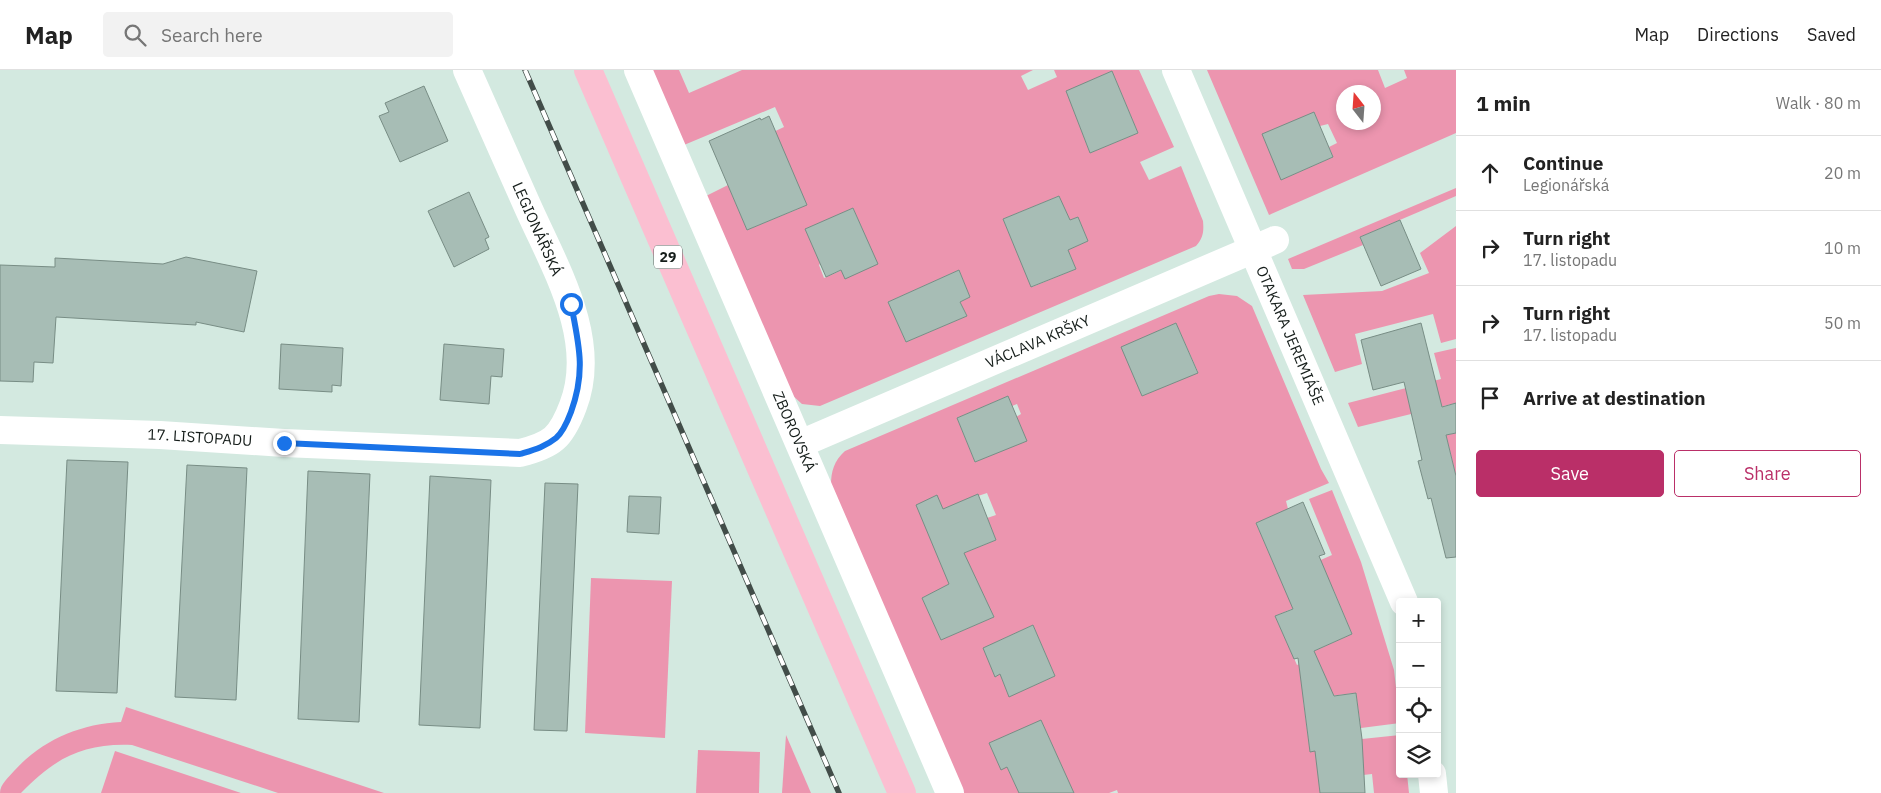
<!DOCTYPE html>
<html lang="en">
<head>
<meta charset="utf-8">
<style>
	body { margin:0; font-family:"IBM Plex Sans",sans-serif; background:#f2f2f2; color:#222 }
	.controls { position:absolute; right:15px; bottom:15px; display:grid; overflow:hidden; border-radius:5px; box-shadow:0 2px 8px #0003 }
	.controls button { width:45px; height:45px; display:grid; place-items:center; padding:0; border:0; border-bottom:1px solid #e0e0e0; background:#fff; color:#222; font:25px sans-serif }
	.compass { position:absolute; left:1336px; top:15px; width:45px; height:45px; border-radius:50%; background:#fff; box-shadow:0 2px 8px #0003; rotate:343deg }
	.stop { position:absolute; width:15px; height:15px; margin:-11px; border:4px solid #1a73e8; border-radius:50%; background:#fff }
	.stop.end { background:#1a73e8; border-color:#fff; box-shadow:0 1px 5px #0008 }
	.list { margin:0; padding:0; list-style:none }
	h2 { display:flex; justify-content:space-between; align-items:center; height:65px; margin:0; padding:0 20px; font-size:21px }
	h2 small { font-size:16px; font-weight:400; color:#767676 }
	.list li { display:grid; grid-template-columns:32px 1fr auto; gap:15px; align-items:center; box-sizing:border-box; height:75px; padding:0 20px; border-top:1px solid #e0e0e0 }
	.list b { display:block; font-size:19px; white-space:nowrap }
	.list p { margin:0; font-size:16px; white-space:nowrap; color:#767676 }
	.list em { font-size:16px; font-style:normal; color:#767676 }
	.actions { display:flex; gap:10px; padding:15px 20px }
	.actions a { flex:1; padding:11px 0; border:1px solid #ba2f68; border-radius:5px; text-align:center; font-size:18px; color:#ba2f68 }
	.actions .main { background:#ba2f68; color:#fff }
	.icon { flex:none; width:28px; height:28px; fill:none; stroke:currentColor; stroke-width:2; stroke-linecap:round; stroke-linejoin:round }
	.map { position:relative; flex:none; width:1456px; height:723px; overflow:hidden }
	header { display:flex; align-items:center; gap:30px; box-sizing:border-box; height:70px; padding:0 25px; background:#fff; border-bottom:1px solid #e0e0e0 }
	header strong { font-size:24px }
	nav { display:flex; gap:28px; margin-inline-start:auto; font-size:18px }
	.search { width:350px; height:45px; background:#f2f2f2; display:flex; align-items:center; gap:12px; box-sizing:border-box; padding:0 18px; border-radius:5px; color:#767676; font-size:19px }
	main { display:flex }
	aside { flex:1; background:#fff }
	.map>svg:first-child { display:block }
	.green { fill:#ec95af; fill-rule:evenodd }
	.building { fill:#a7bdb5; stroke:#788d85 }
	.lines { fill:none; stroke-linecap:round; stroke-linejoin:round }
	.street { stroke:#fff; stroke-width:28 }
	.primary { stroke:#fbbfd1; stroke-width:28 }
	.rail-casing { stroke:#424d49; stroke-width:5.5 }
	.rail { stroke:#fff; stroke-width:4; stroke-dasharray:11; stroke-linecap:butt }
	.route { stroke:#1a73e8; stroke-width:6 }
	.labels { text-anchor:middle; stroke-width:5; stroke-linejoin:round; paint-order:stroke }
	.shield { fill:#fff; stroke:#5b615f; stroke-width:1 }
	.shield-label { font-size:14px; font-weight:bold; fill:#151d1a }
	.street-label { font-size:15px; fill:#151d1a; stroke:#fff }
</style>
</head>
<body>
<header>
<strong>Map</strong>
<div class="search"><svg class="icon" aria-label="search" viewBox="0 0 24 24"><circle cx="10" cy="10" r="6"/><path d="M15 15l6 6"/></svg>Search here</div>
<nav><a>Map</a><a>Directions</a><a>Saved</a></nav>
</header>
<main>
<div class="map">
<svg width="1456" height="723" viewBox="0 0 1456 723">
	<rect width="100%" height="100%" fill="#d3e9e0"/>
	<g class="green">
		<path d="M 651,0 L 679,0 L 689,23 L 742,0 L 1033,0 L 1021,6 L 1028,20 L 1057,7 L 1054,0 L 1139,0 L 1174,77 L 1140,92 L 1149,110 L 1181,96 L 1203,151 C 1204,162 1203,168 1196,176 L 820,336 L 802,334 L 792,325 L 706,126 L 728,115 L 747,160 L 798,139 L 767,65 L 784,57 L 775,37 L 684,75 ZM 1112,1 L 1138,63 L 1090,83 L 1072,36 L 1093,28 L 1087,12 ZM 1059,126 L 1063,137 L 1058,155 L 1078,147 L 1088,171 L 1068,180 L 1076,199 L 1032,217 L 1003,149 ZM 853,138 L 874,186 L 824,208 L 819,195 L 820,194 L 809,158 ZM 959,200 L 970,227 L 960,232 L 967,246 L 906,272 L 888,232 Z"/>
		<path d="M 1207,0 L 1378,0 L 1385,18 L 1407,8 L 1404,0 L 1456,0 L 1456,63 L 1269,145 ZM 1344,22 L 1374,22 L 1374,52 L 1344,52 ZM 1314,42 L 1320,56 L 1328,54 L 1337,73 L 1329,77 L 1333,87 L 1281,110 Z"/>
		<path d="M 1456,118 L 1456,126 L 1360,167 L 1363,175 L 1304,199 L 1292,199 L 1288,189 Z"/>
		<path d="M 1456,156 L 1456,269 L 1441,273 L 1433,244 L 1355,264 L 1362,294 L 1335,302 L 1303,225 L 1382,221 L 1429,203 L 1420,183 Z"/>
		<path d="M 1219,224 L 1237,226 L 1252,236 L 1321,399 L 1329,413 L 1286,431 L 1288,439 L 1256,453 L 1278,504 L 1280,508 L 1332,485 L 1309,429 L 1332,420 L 1361,492 L 1394,600 L 1400,653 L 1361,658 L 1356,623 L 1303,629 L 1310,681 L 1362,676 L 1362,669 L 1400,665 L 1400,704 L 1407,704 L 1409,723 L 1374,723 L 1372,704 L 1319,710 L 1320,723 L 1118,723 L 1117,720 L 1109,723 L 963,723 L 831,416 C 831,401 834,391 845,381 L 1209,226 ZM 1176,253 L 1198,302 L 1142,326 L 1122,277 ZM 1008,326 L 1012,336 L 1017,334 L 1021,344 L 1016,347 L 1026,371 L 975,392 L 957,348 ZM 987,423 L 996,445 L 987,448 L 996,470 L 940,493 L 978,426 ZM 973,503 L 994,547 L 941,570 L 922,528 ZM 1334,521 L 1352,564 L 1314,581 L 1316,587 L 1297,595 L 1275,546 ZM 1033,555 L 1055,606 L 1009,626 L 1000,604 L 995,606 L 996,572 ZM 1041,651 L 1063,699 L 1018,720 L 1007,697 L 990,673 Z"/>
		<path d="M 1456,278 L 1456,333 L 1358,357 L 1348,333 L 1441,309 L 1434,283 Z"/>
		<path d="M 1456,363 L 1456,406 L 1446,365 Z"/>
		<path d="M 591,508 L 672,511 L 665,668 L 585,663 Z"/>
		<path d="M 126,637 L 384,723 L 278,723 L 132,675 C 83,673 55,688 21,723 L 0,723 C 0,714 9,707 14,701 C 42,670 80,654 121,652 Z"/>
		<path d="M 786,665 L 811,723 L 782,723 Z"/>
		<path d="M 698,680 L 760,682 L 759,723 L 696,723 Z"/>
		<path d="M 115,681 L 241,723 L 101,723 Z"/>
	</g>
	<g class="building">
		<path d="M 1112,1 L 1138,63 L 1090,83 L 1066,21 Z"/>
		<path d="M 424,16 L 448,71 L 400,92 L 379,46 L 389,42 L 385,33 Z"/>
		<path d="M 1314,42 L 1333,87 L 1281,110 L 1262,64 Z"/>
		<path d="M 769,46 L 807,135 L 747,160 L 709,71 L 760,48 L 761,50 Z"/>
		<path d="M 469,122 L 489,167 L 485,169 L 489,179 L 454,197 L 428,141 Z"/>
		<path d="M 1059,126 L 1070,150 L 1078,147 L 1088,171 L 1068,180 L 1076,199 L 1031,217 L 1003,149 Z"/>
		<path d="M 853,138 L 878,194 L 845,209 L 841,200 L 826,207 L 805,159 Z"/>
		<path d="M 1400,150 L 1421,199 L 1381,216 L 1360,167 Z"/>
		<path d="M 186,187 L 257,201 L 244,262 L 196,252 L 196,255 L 56,247 L 53,293 L 34,292 L 33,312 L 0,311 L 0,195 L 55,197 L 55,188 L 163,194 Z"/>
		<path d="M 959,200 L 970,227 L 960,232 L 967,246 L 906,272 L 888,232 Z"/>
		<path d="M 1176,253 L 1198,303 L 1142,326 L 1121,277 Z"/>
		<path d="M 1421,253 L 1442,337 L 1456,333 L 1456,363 L 1446,365 L 1456,406 L 1456,487 L 1446,488 L 1431,428 L 1428,429 L 1418,391 L 1422,390 L 1404,312 L 1373,320 L 1361,270 Z"/>
		<path d="M 281,274 L 343,278 L 341,316 L 332,315 L 332,322 L 279,319 Z"/>
		<path d="M 444,274 L 504,279 L 502,307 L 491,306 L 489,334 L 440,330 Z"/>
		<path d="M 1008,326 L 1027,371 L 975,392 L 957,348 Z"/>
		<path d="M 67,390 L 128,392 L 117,623 L 56,621 Z"/>
		<path d="M 187,395 L 247,398 L 236,630 L 175,627 Z"/>
		<path d="M 308,401 L 370,404 L 359,652 L 298,649 Z"/>
		<path d="M 430,406 L 491,410 L 480,658 L 419,655 Z"/>
		<path d="M 545,413 L 578,414 L 567,661 L 534,660 Z"/>
		<path d="M 978,424 L 996,470 L 964,483 L 994,547 L 941,570 L 922,528 L 949,514 L 916,435 L 937,425 L 943,439 Z"/>
		<path d="M 629,426 L 661,427 L 659,464 L 627,462 Z"/>
		<path d="M 1303,432 L 1325,484 L 1319,486 L 1352,564 L 1314,581 L 1334,626 L 1356,623 L 1362,669 L 1365,723 L 1320,723 L 1315,681 L 1310,682 L 1298,588 L 1294,589 L 1275,546 L 1293,539 L 1256,453 Z"/>
		<path d="M 1033,555 L 1055,606 L 1009,627 L 1000,604 L 995,607 L 983,578 Z"/>
		<path d="M 1041,650 L 1074,723 L 1019,723 L 1007,697 L 1001,700 L 989,673 Z"/>
	</g>
	<g class="lines">
		<g class="street">
			<path id="s1" d="M 638,0 L 950,723"/>
			<path id="s2" d="M 1176,0 L 1404,532"/>
			<path id="s3" d="M 0,360 L 160,365 L 284,373 L 520,383 C 552,375 561,368 573,336 C 599,269 554,196 527,135 C 507,90 487,45 467,0"/>
			<path id="s4" d="M 800,374 L 1275,170"/>
			<path d="M 1432,704 L 1434,723"/>
		</g>
		<path class="primary" d="M 588,0 L 902,723"/>
		<g class="rail-casing">
			<path id="rail" d="M 525,0 L 839,723"/>
		</g>
		<use href="#rail" class="rail"/>
	</g>
	<g class="lines">
		<path class="route" d="M 284,373 L 520,384 C 533,380 545,377 556,368 C 563,362 568,350 571,342 C 586,301 579,275 571,234"/>
	</g>
	<g class="labels">
		<rect class="shield" x="654" y="175.5" width="28" height="23" rx="4"/>
		<g class="shield-label">
			<text x="668" y="192">29</text>
		</g>
		<g class="street-label">
			<text transform="translate(537 159) rotate(66)" y="5">LEGIONÁŘSKÁ</text>
			<text dy="5" stroke="none"><textPath href="#s2" startOffset="289">OTAKARA JEREMIÁŠE</textPath></text>
			<text dy="5" stroke="none"><textPath href="#s4" startOffset="259">VÁCLAVA KRŠKY</textPath></text>
			<text dy="5" stroke="none"><textPath href="#s1" startOffset="394">ZBOROVSKÁ</textPath></text>
			<text dy="5" stroke="none"><textPath href="#s3" startOffset="200">17. LISTOPADU</textPath></text>
		</g>
	</g>
</svg>
<div class="controls">
<button>+</button>
<button>−</button>
<button><svg class="icon" aria-label="locate" viewBox="0 0 24 24"><circle cx="12" cy="12" r="6"/><path d="M12 2v4M12 18v4M2 12h4M18 12h4"/></svg></button>
<button><svg class="icon" aria-label="layers" viewBox="0 0 24 24"><path d="M12 4l9 5-9 5-9-5zM3 14l9 5 9-5"/></svg></button>
</div>
<svg class="compass" viewBox="-18 -18 36 36"><path d="M0-13l5 13h-10z" fill="#e53935"/><path d="M0 13l5-13h-10z" fill="#767676"/></svg>
<div class="stop" style="left:571px;top:234px"></div>
<div class="stop end" style="left:284px;top:373px"></div>
</div>
<aside>
<h2>1 min<small>Walk · 80 m</small></h2>
<ul class="list">
<li><svg class="icon" aria-label="ahead" viewBox="0 0 24 24"><path d="M12 20V5M6 11l6-6 6 6"/></svg><div><b>Continue</b><p>Legionářská</p></div><em>20 m</em></li>
<li><svg class="icon" aria-label="right" viewBox="0 0 24 24"><path d="M7 20v-9h11M14 6l5 5-5 5"/></svg><div><b>Turn right</b><p>17. listopadu</p></div><em>10 m</em></li>
<li><svg class="icon" aria-label="right" viewBox="0 0 24 24"><path d="M7 20v-9h11M14 6l5 5-5 5"/></svg><div><b>Turn right</b><p>17. listopadu</p></div><em>50 m</em></li>
<li><svg class="icon" aria-label="arrive" viewBox="0 0 24 24"><path d="M6 21V4h12l-3 4 3 4H6"/></svg><div><b>Arrive at destination</b></div></li>
</ul>
<div class="actions"><a class="main">Save</a><a>Share</a></div>
</aside>
</main>
</body>
</html>
